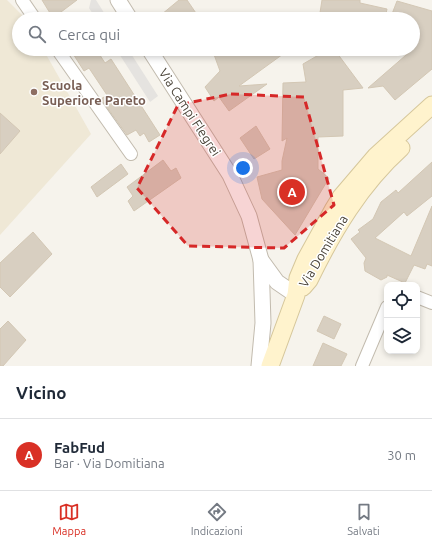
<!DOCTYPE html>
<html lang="it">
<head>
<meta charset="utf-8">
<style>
	body { margin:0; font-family:Ubuntu,sans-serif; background:#f2f2f3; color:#1f2937 }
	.controls { position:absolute; right:12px; bottom:12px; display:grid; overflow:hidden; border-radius:8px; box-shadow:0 2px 6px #0003 }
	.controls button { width:36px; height:36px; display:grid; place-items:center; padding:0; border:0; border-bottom:1px solid #e0e1e3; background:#fff; color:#1f2937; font:20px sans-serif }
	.you { position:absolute; left:243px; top:168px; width:14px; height:14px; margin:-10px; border:3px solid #fff; border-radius:50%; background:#1a73e8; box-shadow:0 0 0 6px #1a73e833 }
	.badge { display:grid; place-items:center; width:26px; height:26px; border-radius:50%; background:#d93025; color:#fff; font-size:13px; font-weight:700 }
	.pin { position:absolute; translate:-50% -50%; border:2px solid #fff; box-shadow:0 1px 4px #0006 }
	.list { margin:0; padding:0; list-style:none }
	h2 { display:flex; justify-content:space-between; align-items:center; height:52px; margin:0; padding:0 16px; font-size:17px }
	h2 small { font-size:13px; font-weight:400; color:#747a83 }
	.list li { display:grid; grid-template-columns:26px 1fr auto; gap:12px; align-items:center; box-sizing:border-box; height:72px; padding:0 16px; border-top:1px solid #e0e1e3 }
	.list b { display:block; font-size:15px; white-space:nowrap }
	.list p { margin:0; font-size:13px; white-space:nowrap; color:#747a83 }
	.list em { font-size:13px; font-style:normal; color:#747a83 }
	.icon { flex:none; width:22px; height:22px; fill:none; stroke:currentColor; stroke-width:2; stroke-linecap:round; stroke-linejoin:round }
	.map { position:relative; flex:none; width:432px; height:366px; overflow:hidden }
	.search { position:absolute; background:#fff; box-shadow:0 2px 6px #0003; left:12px; right:12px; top:12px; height:44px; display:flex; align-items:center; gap:10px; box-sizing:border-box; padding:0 14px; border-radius:22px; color:#747a83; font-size:15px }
	.sheet { height:124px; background:#fff }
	nav { display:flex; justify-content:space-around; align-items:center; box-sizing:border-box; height:56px; border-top:1px solid #e0e1e3; background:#fff; font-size:11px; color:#747a83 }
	nav a { display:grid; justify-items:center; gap:2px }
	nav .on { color:#d93025 }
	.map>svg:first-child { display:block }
	.education { fill:#efe8d6 }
	.parking { fill:#e5e3e0 }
	.building { fill:#d8cfc1; stroke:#d3c7b4 }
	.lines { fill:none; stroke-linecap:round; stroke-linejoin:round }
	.minor-casing { stroke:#c2bbae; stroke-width:14 }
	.tertiary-casing { stroke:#c2bbae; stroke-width:17 }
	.secondary-casing { stroke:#d6c79b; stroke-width:19 }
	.minor { stroke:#fff; stroke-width:12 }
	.tertiary { stroke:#fff; stroke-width:15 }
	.secondary { stroke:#fff3cd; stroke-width:17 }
	.marked { fill:#d62828; fill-opacity:0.2; stroke:#d62828; stroke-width:3; stroke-dasharray:8 5; stroke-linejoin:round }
	.education-dot { fill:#8d6e63; stroke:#fff; stroke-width:1.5 }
	.labels { text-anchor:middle; stroke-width:3; stroke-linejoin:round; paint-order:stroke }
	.education-label { font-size:13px; font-weight:bold; fill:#785e54; stroke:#fff; text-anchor:start }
	.street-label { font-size:13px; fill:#4b4439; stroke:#fff }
</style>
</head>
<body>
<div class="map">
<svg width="432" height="366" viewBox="0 0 432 366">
	<rect width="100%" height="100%" fill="#f6f3ec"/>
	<path class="education" d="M 0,0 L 7,0 L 26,19 L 19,19 L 19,49 L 43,49 L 91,134 L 0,235 Z"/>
	<g class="parking">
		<path d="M 91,0 L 96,0 L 108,19 L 96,19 L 89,8 Z"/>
		<path d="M 116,49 L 128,49 L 158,96 L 150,102 Z"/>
	</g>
	<g class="building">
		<path d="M 42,0 L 77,0 L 53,18 Z"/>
		<path d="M 179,0 L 187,0 L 200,19 L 156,19 Z"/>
		<path d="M 322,0 L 360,0 L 360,3 L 387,9 L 385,19 L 319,19 Z"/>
		<path d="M 397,1 L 432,11 L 432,69 L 395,100 L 383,86 L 368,88 L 413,49 L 413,19 L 392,14 Z"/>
		<path d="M 70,49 L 96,49 L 105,63 L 111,59 L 160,135 L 149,142 L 144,133 L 140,136 L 136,130 L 127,135 L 101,99 L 107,95 L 89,68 L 84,71 Z"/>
		<path d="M 212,49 L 219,49 L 222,53 L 227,49 L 290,49 L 239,86 L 267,84 L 229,111 L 219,97 L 214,101 L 205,87 L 220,71 Z"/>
		<path d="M 329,49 L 334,49 L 363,88 L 343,90 L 343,136 L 318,137 L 318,169 L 329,178 L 295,235 L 262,199 L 257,177 L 282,170 L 282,161 L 287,138 L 282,141 L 283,83 L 306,82 L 303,64 Z"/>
		<path d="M 0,113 L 20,131 L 0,154 Z"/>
		<path d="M 256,126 L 270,149 L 254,159 L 240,138 Z"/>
		<path d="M 163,160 L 171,171 L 176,168 L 181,178 L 134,211 L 128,201 L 133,196 L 127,187 Z"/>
		<path d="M 432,162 L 432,196 L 407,216 L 404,212 L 375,238 L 411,256 L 432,206 L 432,266 L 427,264 L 425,269 L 414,265 L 405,283 L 387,275 L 387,277 L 381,280 L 365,271 L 364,263 L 366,258 L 351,239 L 360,232 L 358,230 L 373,219 L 381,202 L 396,190 L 398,193 Z"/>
		<path d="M 121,164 L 128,174 L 97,197 L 91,187 Z"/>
		<path d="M 33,232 L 52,254 L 10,297 L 0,287 L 0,263 Z"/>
		<path d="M 324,316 L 341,324 L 334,339 L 317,331 Z"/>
		<path d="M 8,321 L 26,340 L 3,366 L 0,366 L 0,329 Z"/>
		<path d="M 323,343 L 347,354 L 341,366 L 313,366 Z"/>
	</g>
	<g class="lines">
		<g class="minor-casing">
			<g id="minor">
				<path d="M 22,0 L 35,19"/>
				<path d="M 57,49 L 131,154"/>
				<path d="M 417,297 L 432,303"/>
				<path d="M 362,366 L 387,307"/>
			</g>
		</g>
		<g class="tertiary-casing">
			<g id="tertiary">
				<path d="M 118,0 L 130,19"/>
				<path d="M 149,49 L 230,175 L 249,216 L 261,260 L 277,282 L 296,295"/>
				<path d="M 259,366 L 263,323 L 261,260"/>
			</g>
		</g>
		<g class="secondary-casing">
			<g id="secondary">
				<path d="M 303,287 L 309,280 C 333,231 360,185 401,148"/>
				<path d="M 270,366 L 296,295 L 298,278 L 306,259 L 333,210 L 341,197 L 376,156 L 432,105"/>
			</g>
		</g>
		<use href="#minor" class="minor"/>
		<use href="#tertiary" class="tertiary"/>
		<use href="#secondary" class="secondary"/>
	</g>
	<path class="marked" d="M 231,94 L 304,97 L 334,205 L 284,248 L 188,246 L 137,188 L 178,105 Z"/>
	<circle class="education-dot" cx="34" cy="92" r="4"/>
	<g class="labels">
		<g class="education-label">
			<text x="42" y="90">Scuola<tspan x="42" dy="15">Superiore Pareto</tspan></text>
		</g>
		<g class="street-label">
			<text transform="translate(190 112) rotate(57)" y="5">Via Campi Flegrei</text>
			<text transform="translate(323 251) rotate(-59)" y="5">Via Domitiana</text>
		</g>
	</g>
</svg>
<div class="controls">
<button><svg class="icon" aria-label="locate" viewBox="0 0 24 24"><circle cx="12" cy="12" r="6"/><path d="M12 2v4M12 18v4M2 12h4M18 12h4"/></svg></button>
<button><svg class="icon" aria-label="layers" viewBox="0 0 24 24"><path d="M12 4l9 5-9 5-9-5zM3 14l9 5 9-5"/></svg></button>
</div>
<div class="you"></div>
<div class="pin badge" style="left:292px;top:192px">A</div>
<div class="search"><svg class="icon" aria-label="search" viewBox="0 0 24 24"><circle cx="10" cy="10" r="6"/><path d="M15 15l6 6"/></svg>Cerca qui</div>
</div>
<section class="sheet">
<h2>Vicino<small></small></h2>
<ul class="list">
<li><span class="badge">A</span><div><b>FabFud</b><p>Bar · Via Domitiana</p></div><em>30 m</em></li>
</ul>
</section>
<nav>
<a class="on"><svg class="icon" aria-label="map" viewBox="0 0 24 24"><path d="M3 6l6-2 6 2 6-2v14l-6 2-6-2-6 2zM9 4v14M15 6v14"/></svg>Mappa</a>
<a><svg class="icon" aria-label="directions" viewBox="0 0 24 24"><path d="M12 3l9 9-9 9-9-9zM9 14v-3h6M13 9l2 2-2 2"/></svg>Indicazioni</a>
<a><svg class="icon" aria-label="saved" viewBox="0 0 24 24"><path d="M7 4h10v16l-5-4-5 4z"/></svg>Salvati</a>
</nav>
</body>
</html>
